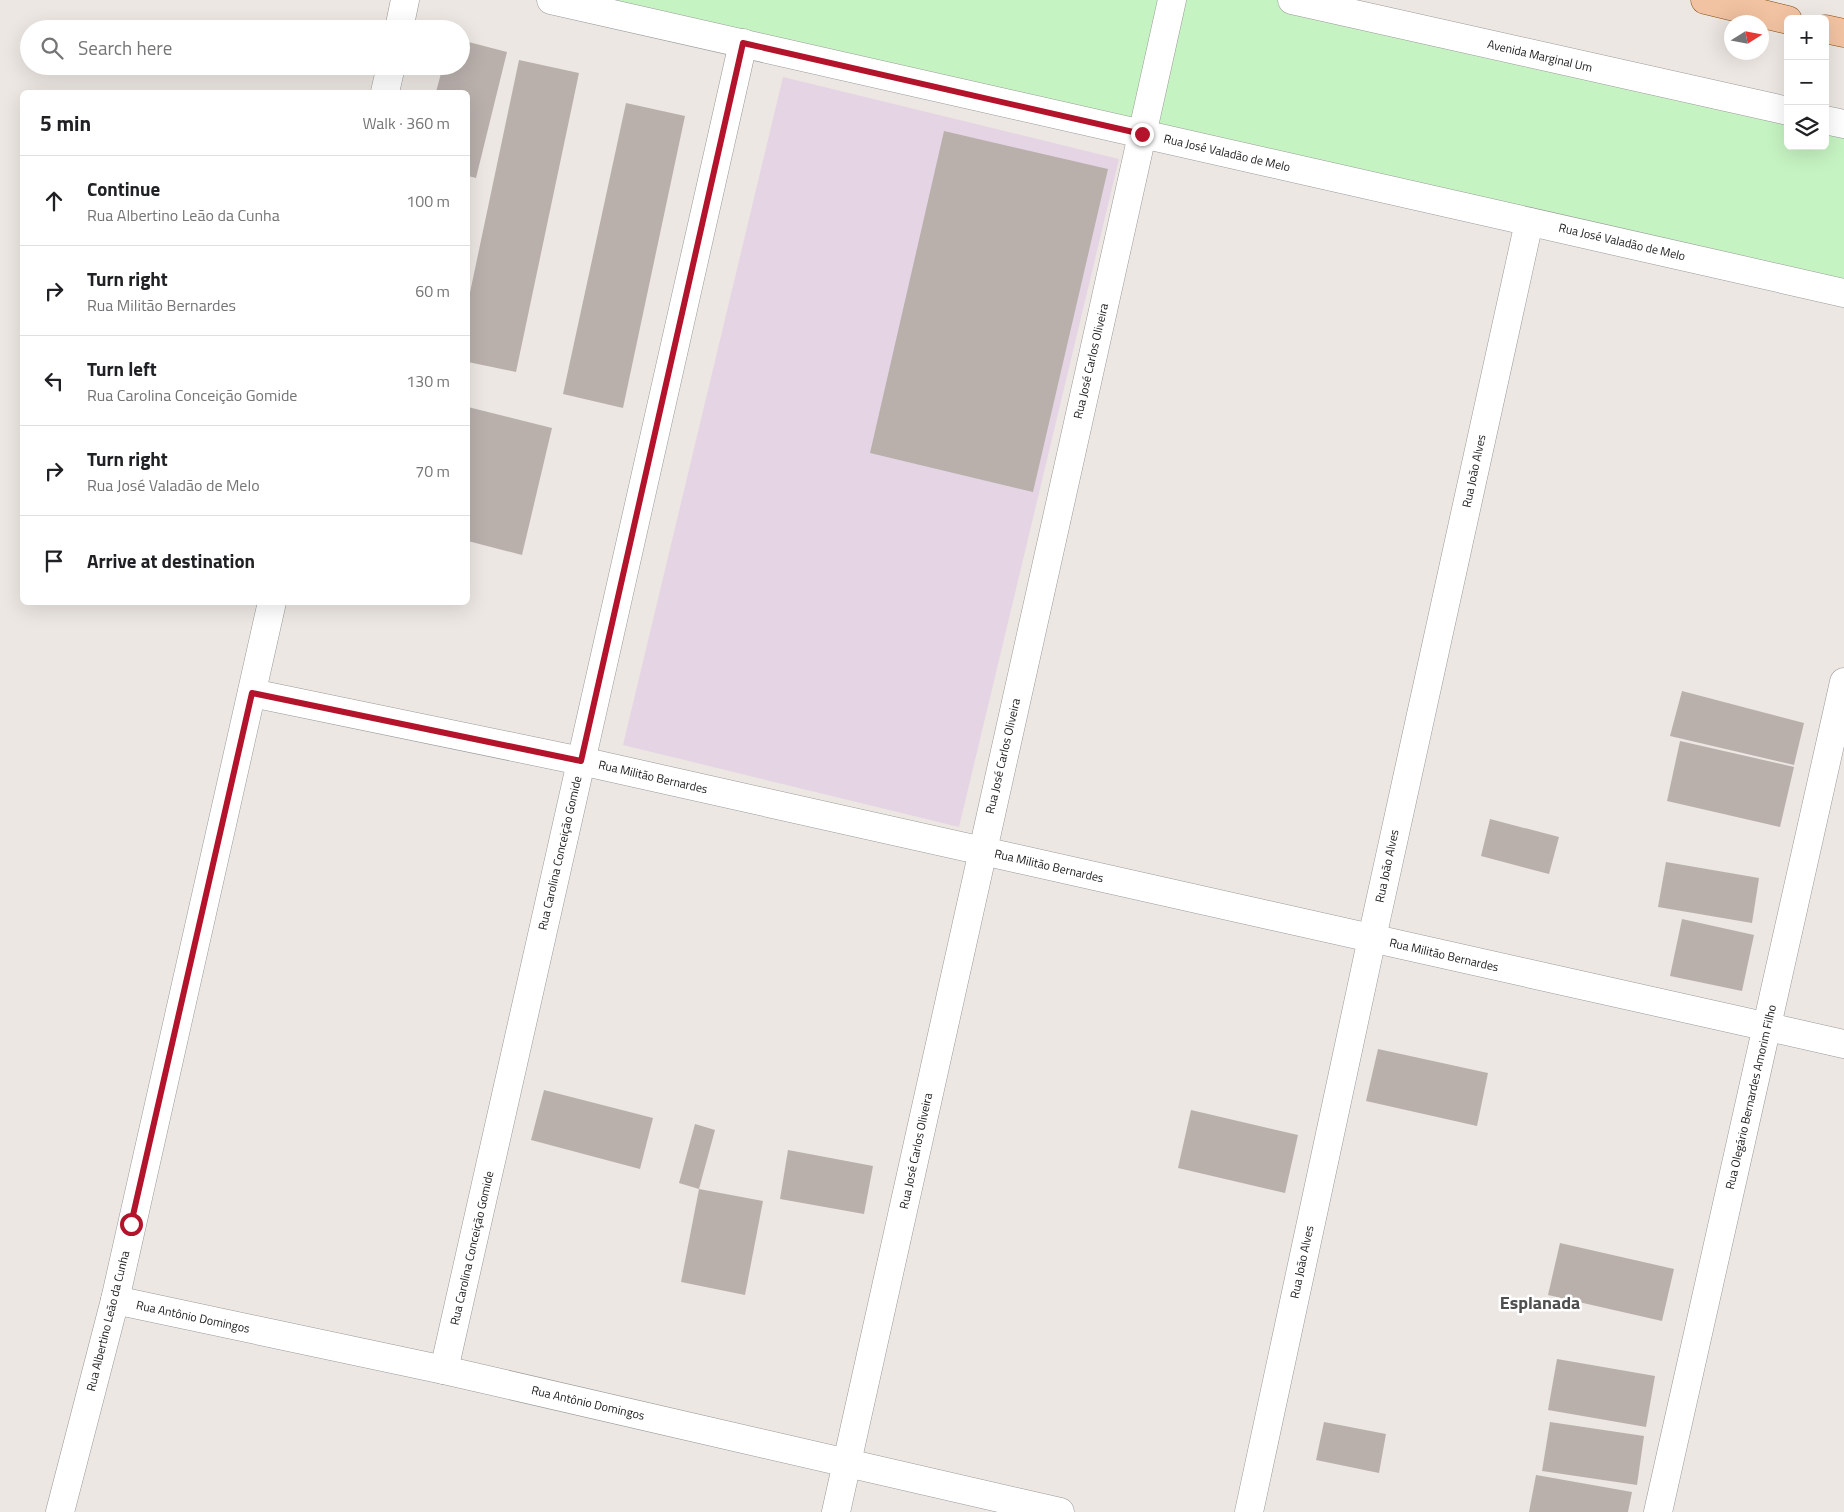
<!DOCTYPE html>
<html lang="en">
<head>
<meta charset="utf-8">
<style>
	body { margin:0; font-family:"Titillium Web",sans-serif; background:#f6f6f6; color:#202124 }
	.controls { position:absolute; right:15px; top:15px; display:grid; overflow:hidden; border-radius:8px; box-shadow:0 5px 20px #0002 }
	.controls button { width:45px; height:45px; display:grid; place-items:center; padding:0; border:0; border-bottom:1px solid #e0e0e0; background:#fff; color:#202124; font:25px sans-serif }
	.compass { position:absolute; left:1724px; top:15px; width:45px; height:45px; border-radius:50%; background:#fff; box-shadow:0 5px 20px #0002; rotate:79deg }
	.stop { position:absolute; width:15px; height:15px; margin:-11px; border:4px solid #b4142b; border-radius:50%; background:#fff }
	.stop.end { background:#b4142b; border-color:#fff; box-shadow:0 1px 5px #0008 }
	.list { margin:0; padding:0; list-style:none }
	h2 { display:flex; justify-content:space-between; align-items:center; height:65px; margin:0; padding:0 20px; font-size:21px }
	h2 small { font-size:16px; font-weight:400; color:#757577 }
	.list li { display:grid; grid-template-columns:32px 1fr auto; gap:15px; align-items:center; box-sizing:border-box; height:90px; padding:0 20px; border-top:1px solid #e0e0e0 }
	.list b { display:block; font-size:19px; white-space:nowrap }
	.list p { margin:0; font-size:16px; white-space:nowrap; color:#757577 }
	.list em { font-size:16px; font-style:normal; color:#757577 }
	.icon { flex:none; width:28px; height:28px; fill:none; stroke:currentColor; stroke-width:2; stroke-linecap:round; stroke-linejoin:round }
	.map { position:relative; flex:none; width:1844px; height:1512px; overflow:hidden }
	.search { position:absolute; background:#fff; box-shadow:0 5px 20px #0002; left:20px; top:20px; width:450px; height:55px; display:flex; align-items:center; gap:12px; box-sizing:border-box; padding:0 18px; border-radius:28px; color:#757577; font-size:19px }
	.panel { position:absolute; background:#fff; box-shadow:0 5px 20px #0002; left:20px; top:90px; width:450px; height:515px; border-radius:8px }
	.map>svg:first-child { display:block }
	.industrial { fill:#e5d5e4 }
	.park { fill:#c6f3c2 }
	.building { fill:#b9b0ac }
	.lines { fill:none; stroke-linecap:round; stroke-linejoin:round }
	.street-casing { stroke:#999; stroke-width:29 }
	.primary-casing { stroke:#854c0f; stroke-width:29 }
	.street { stroke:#fff; stroke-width:28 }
	.primary { stroke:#f2c3a2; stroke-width:28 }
	.route { stroke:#b4142b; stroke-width:6 }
	.labels { text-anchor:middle; stroke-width:5; stroke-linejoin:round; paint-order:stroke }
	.street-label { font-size:12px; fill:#1c1c1c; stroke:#fff }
	.district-label { font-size:18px; font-weight:bold; fill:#4f4f4f; stroke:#fff }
</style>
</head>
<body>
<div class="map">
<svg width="1844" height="1512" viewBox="0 0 1844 1512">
	<rect width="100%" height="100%" fill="#ece7e2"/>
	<path class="industrial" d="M 783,77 L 1119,159 L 959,827 L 623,745 Z"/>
	<path class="park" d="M 550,0 L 1292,0 L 1788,111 L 1788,146 L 1825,146 L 1825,120 L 1844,124 L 1844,293 Z"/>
	<g class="building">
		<path d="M 461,40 L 507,52 L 476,178 L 468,176 L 468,92 L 436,92 L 443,66 L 461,66 Z"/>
		<path d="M 519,60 L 579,73 L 516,372 L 468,362 L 468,302 Z"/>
		<path d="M 626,103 L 685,116 L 623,408 L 563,394 Z"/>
		<path d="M 944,131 L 1108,169 L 1033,492 L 870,453 Z"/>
		<path d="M 468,407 L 552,428 L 522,555 L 468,541 Z"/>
		<path d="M 1682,691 L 1804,723 L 1794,765 L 1670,736 Z"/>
		<path d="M 1680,741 L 1794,767 L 1780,827 L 1667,801 Z"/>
		<path d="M 1490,819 L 1559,837 L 1549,874 L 1481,856 Z"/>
		<path d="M 1666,862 L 1759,878 L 1752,923 L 1658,907 Z"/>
		<path d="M 1682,919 L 1754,935 L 1742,991 L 1670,976 Z"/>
		<path d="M 1378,1049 L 1488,1073 L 1477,1126 L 1366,1101 Z"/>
		<path d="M 544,1090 L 653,1118 L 640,1169 L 531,1140 Z"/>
		<path d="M 1191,1110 L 1298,1135 L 1285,1193 L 1178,1168 Z"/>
		<path d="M 695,1124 L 715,1130 L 699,1189 L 679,1183 Z"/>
		<path d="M 788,1150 L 873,1166 L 864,1214 L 780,1199 Z"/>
		<path d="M 699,1189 L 763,1201 L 745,1295 L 681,1282 Z"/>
		<path d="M 1560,1243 L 1674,1269 L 1662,1321 L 1548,1295 Z"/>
		<path d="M 1557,1359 L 1655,1376 L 1646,1427 L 1548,1410 Z"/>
		<path d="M 1324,1422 L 1386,1434 L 1379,1473 L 1316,1460 Z"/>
		<path d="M 1550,1422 L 1644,1436 L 1637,1485 L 1542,1471 Z"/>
		<path d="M 1536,1475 L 1632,1492 L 1628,1512 L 1529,1512 Z"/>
	</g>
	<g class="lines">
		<g class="street-casing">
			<g id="street">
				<path d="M 551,0 L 1844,293"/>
				<path d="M 1292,0 L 1788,111"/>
				<path d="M 399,29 L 405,0"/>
				<path d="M 385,92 L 391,66"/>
				<path d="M 1825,120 L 1844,124"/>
				<path d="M 252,693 L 581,761 L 1844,1044"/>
				<path d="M 115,1300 L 444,1370 L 1060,1512"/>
				<path d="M 444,1370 L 743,43"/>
				<path d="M 60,1512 L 115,1300 L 272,602"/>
				<path d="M 836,1512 L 1172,0"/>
				<path d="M 1249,1512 L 1372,938 L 1529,222"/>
				<path d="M 1658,1512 L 1844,682"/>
			</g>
		</g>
		<g class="primary-casing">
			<g id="primary">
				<path d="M 1705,0 L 1788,20"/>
				<path d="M 1825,29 L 1844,33"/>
			</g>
		</g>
		<use href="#street" class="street"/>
		<use href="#primary" class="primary"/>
	</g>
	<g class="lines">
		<path class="route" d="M 131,1224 L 252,693 L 581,761 L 743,43 L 1142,134"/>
	</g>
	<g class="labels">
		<g class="street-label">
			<text transform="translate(1540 56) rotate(13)" y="4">Avenida Marginal Um</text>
			<text transform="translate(1227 153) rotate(13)" y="4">Rua José Valadão de Melo</text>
			<text transform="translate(1622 242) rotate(13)" y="4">Rua José Valadão de Melo</text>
			<text transform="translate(1091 361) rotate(-77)" y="4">Rua José Carlos Oliveira</text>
			<text transform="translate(1474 471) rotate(-78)" y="4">Rua João Alves</text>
			<text transform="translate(1003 756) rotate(-77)" y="4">Rua José Carlos Oliveira</text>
			<text transform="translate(653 777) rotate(13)" y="4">Rua Militão Bernardes</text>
			<text transform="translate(560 853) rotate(-77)" y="4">Rua Carolina Conceição Gomide</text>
			<text transform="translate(1049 866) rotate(13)" y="4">Rua Militão Bernardes</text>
			<text transform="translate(1387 866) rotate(-78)" y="4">Rua João Alves</text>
			<text transform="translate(1444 955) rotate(13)" y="4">Rua Militão Bernardes</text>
			<text transform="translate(1751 1097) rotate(-77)" y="4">Rua Olegário Bernardes Amorim Filho</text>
			<text transform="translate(916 1151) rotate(-78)" y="4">Rua José Carlos Oliveira</text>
			<text transform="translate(472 1248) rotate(-77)" y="4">Rua Carolina Conceição Gomide</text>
			<text transform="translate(1302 1262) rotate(-78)" y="4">Rua João Alves</text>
			<text transform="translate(193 1317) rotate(12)" y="4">Rua Antônio Domingos</text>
			<text transform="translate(108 1321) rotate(-76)" y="4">Rua Albertino Leão da Cunha</text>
			<text transform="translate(588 1403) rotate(13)" y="4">Rua Antônio Domingos</text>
		</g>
		<g class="district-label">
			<text x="1540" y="1309">Esplanada</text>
		</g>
	</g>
</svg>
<div class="controls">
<button>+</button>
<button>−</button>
<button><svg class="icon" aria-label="layers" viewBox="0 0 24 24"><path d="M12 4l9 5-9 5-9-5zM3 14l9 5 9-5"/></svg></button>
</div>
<svg class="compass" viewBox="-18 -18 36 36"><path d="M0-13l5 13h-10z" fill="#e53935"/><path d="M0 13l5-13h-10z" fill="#757577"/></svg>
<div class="stop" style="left:131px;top:1224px"></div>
<div class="stop end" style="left:1142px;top:134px"></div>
<div class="search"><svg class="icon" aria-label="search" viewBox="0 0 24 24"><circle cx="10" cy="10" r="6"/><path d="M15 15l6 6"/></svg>Search here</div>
<section class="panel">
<h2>5 min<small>Walk · 360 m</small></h2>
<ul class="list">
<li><svg class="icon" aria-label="ahead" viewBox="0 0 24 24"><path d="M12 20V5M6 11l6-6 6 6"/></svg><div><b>Continue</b><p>Rua Albertino Leão da Cunha</p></div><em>100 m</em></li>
<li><svg class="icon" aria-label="right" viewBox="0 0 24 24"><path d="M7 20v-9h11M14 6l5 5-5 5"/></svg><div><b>Turn right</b><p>Rua Militão Bernardes</p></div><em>60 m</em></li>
<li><svg class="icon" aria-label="left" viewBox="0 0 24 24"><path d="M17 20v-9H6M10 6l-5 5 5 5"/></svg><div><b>Turn left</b><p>Rua Carolina Conceição Gomide</p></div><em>130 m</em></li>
<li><svg class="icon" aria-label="right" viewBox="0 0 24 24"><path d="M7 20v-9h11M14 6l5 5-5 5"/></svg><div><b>Turn right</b><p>Rua José Valadão de Melo</p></div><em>70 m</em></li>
<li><svg class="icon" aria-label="arrive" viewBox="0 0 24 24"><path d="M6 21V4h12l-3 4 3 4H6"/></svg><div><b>Arrive at destination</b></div></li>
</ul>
</section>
</div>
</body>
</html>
